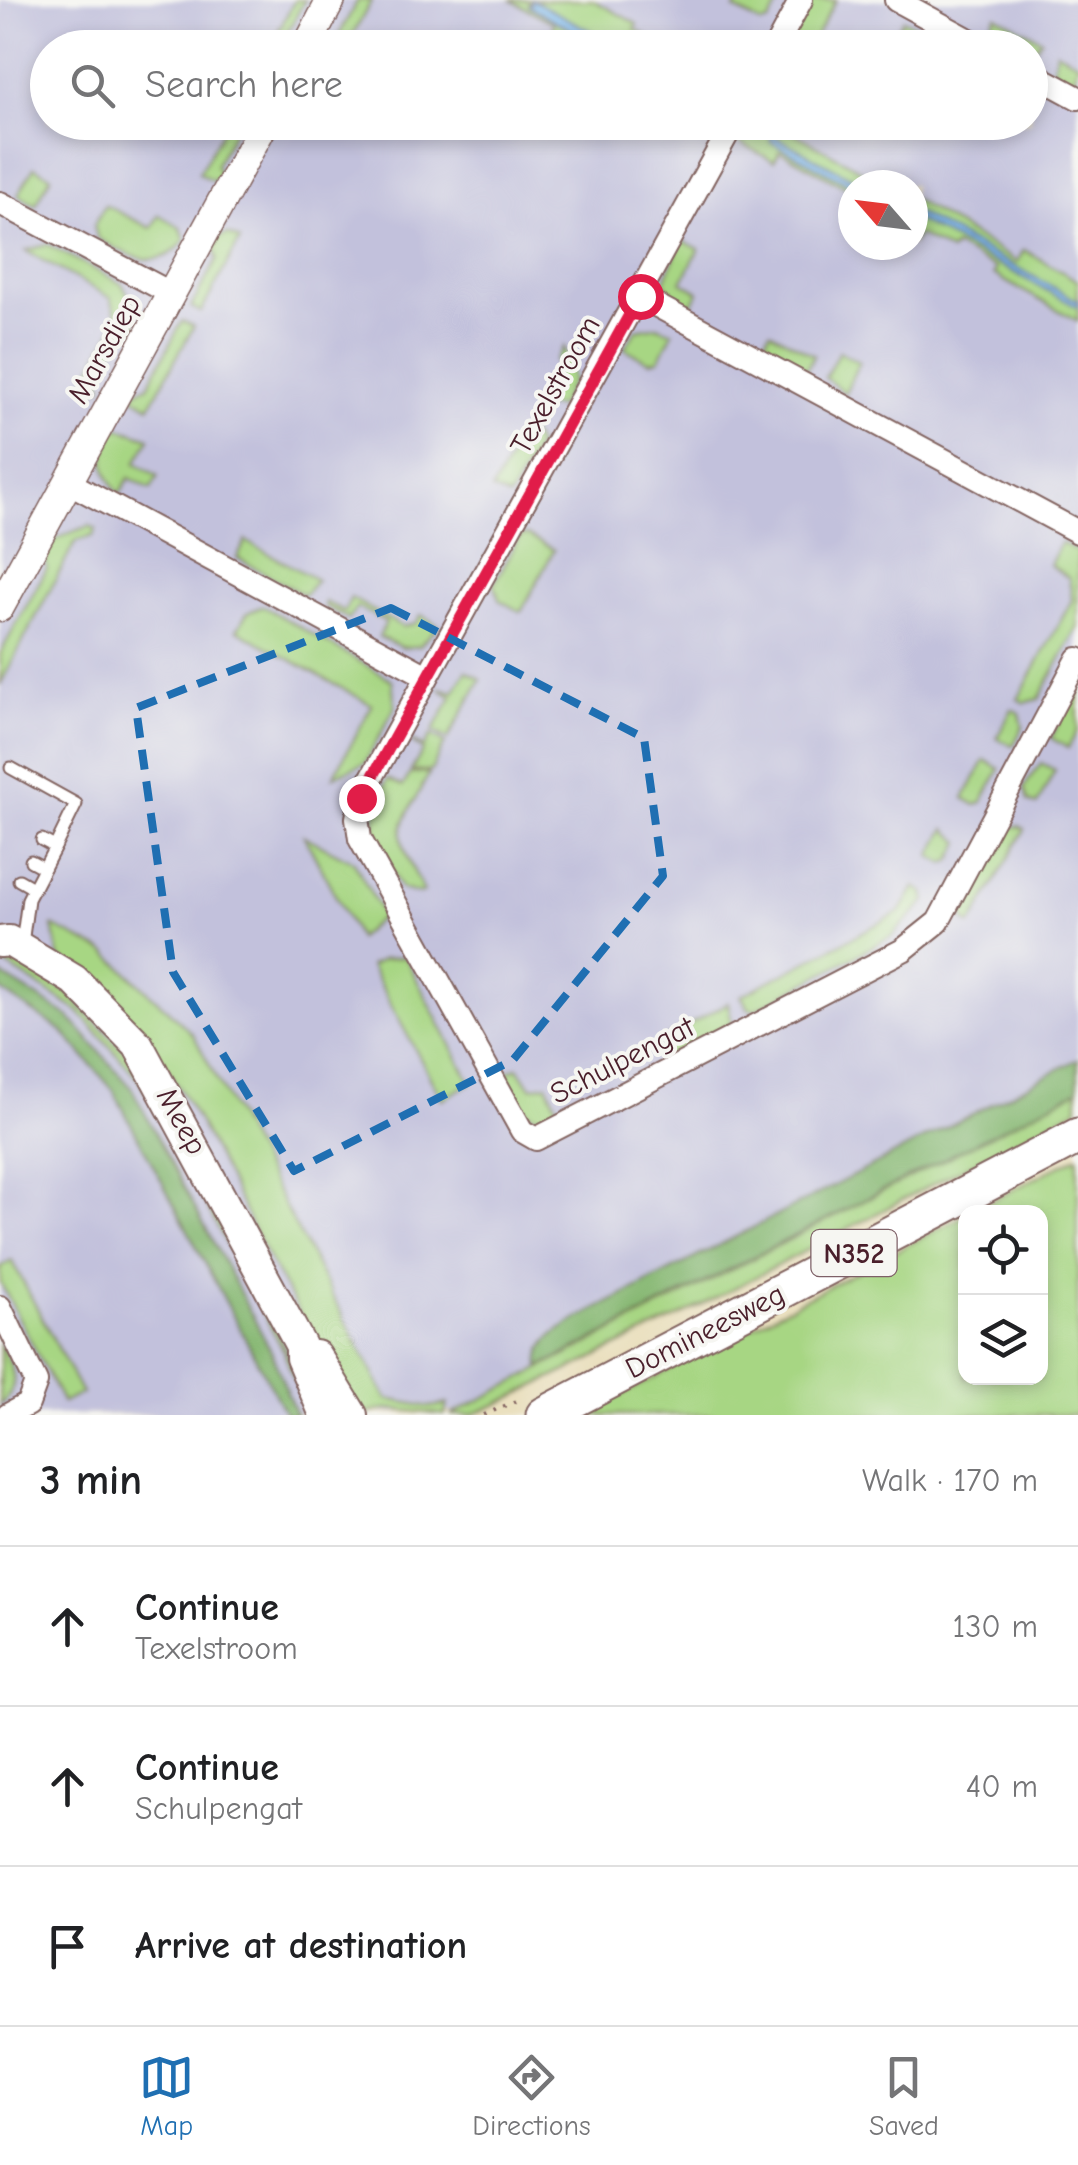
<!DOCTYPE html>
<html lang="en">
<head>
<meta charset="utf-8">
<style>
	body { margin:0; font-family:"Comic Neue",sans-serif; background:#f2f2f2; color:#202124 }
	.controls { position:absolute; right:30px; bottom:30px; display:grid; overflow:hidden; border-radius:20px; box-shadow:0 5px 15px #0003 }
	.controls button { width:90px; height:90px; display:grid; place-items:center; padding:0; border:0; border-bottom:2px solid #e0e0e0; background:#fff; color:#202124; font:50px sans-serif }
	.compass { position:absolute; left:838px; top:170px; width:90px; height:90px; border-radius:50%; background:#fff; box-shadow:0 5px 15px #0003; rotate:298deg }
	.stop { position:absolute; width:30px; height:30px; margin:-22px; border:8px solid #e11d48; border-radius:50%; background:#fff }
	.stop.end { background:#e11d48; border-color:#fff; box-shadow:0 2px 10px #0008 }
	.list { margin:0; padding:0; list-style:none }
	h2 { display:flex; justify-content:space-between; align-items:center; height:130px; margin:0; padding:0 40px; font-size:42px }
	h2 small { font-size:32px; font-weight:400; color:#757577 }
	.list li { display:grid; grid-template-columns:65px 1fr auto; gap:30px; align-items:center; box-sizing:border-box; height:160px; padding:0 40px; border-top:2px solid #e0e0e0 }
	.list b { display:block; font-size:38px; white-space:nowrap }
	.list p { margin:0; font-size:32px; white-space:nowrap; color:#757577 }
	.list em { font-size:32px; font-style:normal; color:#757577 }
	.icon { flex:none; width:55px; height:55px; fill:none; stroke:currentColor; stroke-width:2; stroke-linecap:round; stroke-linejoin:round }
	.map { position:relative; flex:none; width:1078px; height:1415px; overflow:hidden }
	.search { position:absolute; background:#fff; box-shadow:0 5px 15px #0003; left:30px; right:30px; top:30px; height:110px; display:flex; align-items:center; gap:25px; box-sizing:border-box; padding:0 35px; border-radius:55px; color:#757577; font-size:38px }
	.sheet { height:610px; background:#fff }
	nav { display:flex; justify-content:space-around; align-items:center; box-sizing:border-box; height:140px; border-top:2px solid #e0e0e0; background:#fff; font-size:28px; color:#757577 }
	nav a { display:grid; justify-items:center; gap:5px }
	nav .on { color:#1f6fb2 }
	.map>svg:first-child { display:block }
	.industrial { fill:#c2c1dc; fill-rule:evenodd }
	.green { fill:#a7d683; stroke:#787a57; stroke-width:2.5 }
	.forest { fill:#85b771; stroke:#686b4e; stroke-width:2.5 }
	.water { fill:#7cbcf1; stroke:#636e8e; stroke-width:2.5 }
	.lines { fill:none; stroke-linecap:round; stroke-linejoin:round }
	.service-casing { stroke:#82635f; stroke-width:15 }
	.minor-casing { stroke:#82635f; stroke-width:26 }
	.tertiary-casing { stroke:#82635f; stroke-width:31 }
	.secondary-casing { stroke:#82635f; stroke-width:34 }
	.primary-casing { stroke:#82635f; stroke-width:39 }
	.path { stroke:#82635f; stroke-width:4; stroke-dasharray:2.5 8; stroke-linecap:butt }
	.service { stroke:#fff; stroke-width:11 }
	.minor { stroke:#fff; stroke-width:22 }
	.tertiary { stroke:#fff; stroke-width:28 }
	.secondary { stroke:#fff; stroke-width:30 }
	.primary { stroke:#fff; stroke-width:35 }
	.route { stroke:#e11d48; stroke-width:12 }
	.marked { fill:none; stroke:#1f6fb2; stroke-width:8; stroke-dasharray:20 12; stroke-linejoin:round }
	.labels { text-anchor:middle; stroke-width:8; stroke-linejoin:round; paint-order:stroke }
	.shield { fill:#f6f6f2; stroke:#7e6067; stroke-width:2.5 }
	.shield-label { font-size:28px; font-weight:bold; fill:#4a1f2b }
	.street-label { font-size:30px; fill:#4a1f2b; stroke:#f6f6f2 }
</style>
</head>
<body>
<div class="map">
<svg width="1078" height="1415" viewBox="0 0 1078 1415">
	<rect width="100%" height="100%" fill="#f6f6f2"/>
	<filter id="ink" filterUnits="userSpaceOnUse"><feTurbulence type="fractalNoise" baseFrequency=".01" numOctaves="2"/><feDisplacementMap in="SourceGraphic" scale="20" xChannelSelector="R" yChannelSelector="G"/><feConvolveMatrix kernelMatrix="1 2 1 2 8 2 1 2 1" color-interpolation-filters="sRGB"/></filter>
	<filter id="wash" filterUnits="userSpaceOnUse"><feTurbulence type="fractalNoise" baseFrequency=".0048" numOctaves="4" result="noise"/><feDisplacementMap in="SourceGraphic" scale="40" xChannelSelector="R" yChannelSelector="G"/><feGaussianBlur stdDeviation="2.25" result="paint"/><feColorMatrix in="noise" values="0 0 0 0 0 0 0 0 0 0 0 0 0 0 0 0 0 1.4 0 .05"/><feComposite in="paint" operator="in"/></filter>
	<g filter="url(#wash)">
		<rect width="100%" height="100%" fill="#eae0bf"/>
		<path class="industrial" d="M 0,0 L 1078,0 L 1078,1094 L 460,1412 L 0,1415 ZM 48,48 L 1030,48 L 1030,122 L 48,122 ZM 853,185 L 913,185 L 913,245 L 853,245 Z"/>
		<g class="green">
			<path d="M 295,0 L 305,0 L 287,33 L 290,47 L 269,47 Z"/>
			<path d="M 358,0 L 372,0 L 346,47 L 332,47 Z"/>
			<path d="M 510,0 L 593,0 L 637,24 L 635,29 L 666,47 L 621,47 L 532,0 L 528,4 L 603,47 L 587,47 L 552,28 L 554,23 Z"/>
			<path d="M 740,0 L 781,0 L 769,22 L 762,24 L 735,9 Z"/>
			<path d="M 813,0 L 836,0 L 810,47 L 787,48 Z"/>
			<path d="M 996,15 L 1041,39 L 1036,47 L 1016,47 L 987,32 Z"/>
			<path d="M 903,19 L 935,36 L 929,47 L 912,47 L 893,37 Z"/>
			<path d="M 1056,51 L 1078,62 L 1074,80 L 1053,69 Z"/>
			<path d="M 227,122 L 238,123 L 216,165 L 220,176 L 213,181 L 199,173 Z"/>
			<path d="M 746,123 L 776,123 L 888,185 L 864,185 L 772,135 L 770,141 L 853,186 L 853,191 L 780,151 L 774,161 L 738,142 Z"/>
			<path d="M 34,167 L 51,176 L 36,205 L 18,195 Z"/>
			<path d="M 913,199 L 1017,262 L 1024,250 L 1078,281 L 1078,301 L 913,211 Z"/>
			<path d="M 105,205 L 151,228 L 159,215 L 181,228 L 185,240 C 159,275 127,255 97,238 L 94,225 Z"/>
			<path d="M 913,218 L 1078,307 L 1078,321 L 1003,280 L 994,274 L 996,268 L 955,246 L 950,252 L 918,235 L 913,243 Z"/>
			<path d="M 228,234 L 240,240 L 201,312 L 191,307 L 217,259 L 214,247 L 219,237 Z"/>
			<path d="M 682,240 L 699,249 L 682,282 L 699,292 L 690,308 L 672,297 L 664,282 Z"/>
			<path d="M 47,244 L 122,284 L 135,306 L 137,327 L 122,335 L 101,376 L 103,387 L 92,390 L 85,380 L 118,320 L 111,298 L 26,251 Z"/>
			<path d="M 182,321 L 194,326 L 150,406 L 133,397 L 137,390 L 148,386 Z"/>
			<path d="M 657,326 L 673,332 L 659,360 L 650,362 L 624,348 L 636,330 Z"/>
			<path d="M 770,331 L 814,355 L 807,368 L 800,369 L 761,348 Z"/>
			<path d="M 564,347 L 573,379 L 559,407 L 539,406 L 561,366 L 555,362 Z"/>
			<path d="M 839,351 L 859,362 L 845,393 L 825,378 Z"/>
			<path d="M 116,427 L 150,438 L 136,463 L 158,476 L 151,489 L 129,478 L 120,494 C 100,473 101,453 116,427 Z"/>
			<path d="M 526,428 L 538,445 L 509,498 L 492,490 Z"/>
			<path d="M 90,526 L 96,529 L 93,536 L 76,541 L 0,685 L 0,654 L 47,568 C 41,539 66,534 90,526 Z"/>
			<path d="M 527,535 L 554,550 L 521,612 L 499,600 L 494,584 L 520,536 Z"/>
			<path d="M 246,541 L 317,580 L 304,595 L 237,558 Z"/>
			<path d="M 1061,542 L 1078,552 L 1078,627 L 1039,699 L 1025,703 L 1018,699 L 1072,600 L 1069,578 L 1050,565 Z"/>
			<path d="M 351,598 L 403,627 L 416,623 L 421,615 L 439,626 L 419,646 L 403,648 L 379,637 L 386,622 L 357,607 L 349,619 L 324,606 L 325,602 L 344,611 Z"/>
			<path d="M 263,606 L 392,680 L 395,707 L 365,763 L 334,776 L 372,705 L 237,630 L 247,613 Z"/>
			<path d="M 466,671 L 481,679 L 448,739 L 433,731 L 452,697 L 439,688 L 454,692 Z"/>
			<path d="M 1078,687 L 1078,730 L 1068,748 L 1051,738 Z"/>
			<path d="M 1012,709 L 1020,713 L 1023,727 L 1013,746 L 997,738 Z"/>
			<path d="M 431,735 L 445,743 L 431,771 L 411,771 L 423,750 L 409,740 L 424,747 Z"/>
			<path d="M 985,760 L 1000,769 L 982,802 L 976,805 L 964,798 Z"/>
			<path d="M 1041,763 L 1055,770 L 1037,805 L 1028,801 L 1024,787 Z"/>
			<path d="M 423,772 L 429,774 C 395,838 392,826 424,892 L 420,894 L 401,889 C 378,844 362,828 388,779 L 403,786 L 410,774 Z"/>
			<path d="M 1019,826 L 1025,829 L 971,925 L 965,921 L 960,903 L 1001,827 Z"/>
			<path d="M 946,829 L 961,842 L 951,861 L 944,863 L 931,856 Z"/>
			<path d="M 304,836 L 354,862 L 383,916 L 358,938 Z"/>
			<path d="M 915,887 L 924,892 L 926,901 L 892,936 L 755,1010 L 749,1009 L 741,996 L 900,912 Z"/>
			<path d="M 53,926 L 107,953 L 193,1034 L 387,1399 L 430,1407 L 447,1404 L 445,1415 L 387,1409 L 361,1415 C 325,1358 291,1302 260,1242 C 204,1134 163,1028 59,957 Z"/>
			<path d="M 0,954 L 68,993 L 136,1063 L 261,1296 L 317,1415 L 307,1415 L 284,1352 L 138,1078 L 78,1011 L 0,961 Z"/>
			<path d="M 405,957 L 471,1083 L 442,1099 L 370,966 L 383,959 Z"/>
			<path d="M 728,1003 L 732,1023 L 670,1056 L 665,1054 L 660,1041 Z"/>
			<path d="M 518,1067 L 531,1087 L 547,1084 L 560,1112 C 527,1127 516,1100 501,1075 Z"/>
			<path d="M 1078,1090 L 1078,1108 L 683,1315 L 498,1404 L 472,1415 L 451,1415 Z"/>
			<path d="M 1078,1156 L 1078,1415 L 583,1415 L 965,1215 L 966,1378 L 1040,1378 L 1040,1212 L 970,1212 Z"/>
			<path d="M 12,1261 L 82,1393 L 63,1403 L 0,1282 L 0,1267 Z"/>
			<path d="M 0,1342 C 12,1365 23,1386 0,1405 Z"/>
		</g>
		<g class="forest">
			<path d="M 0,974 L 69,1017 L 131,1087 L 271,1351 L 296,1415 L 286,1415 L 113,1090 L 62,1031 L 0,990 Z"/>
			<path d="M 1078,1059 L 1078,1090 L 540,1367 C 536,1339 564,1327 585,1315 Z"/>
		</g>
		<g class="water">
			<path d="M 532,0 L 621,47 L 603,47 L 529,6 Z"/>
			<path d="M 772,135 L 864,185 L 853,186 L 781,147 L 770,141 Z"/>
			<path d="M 913,211 L 1078,301 L 1078,307 L 913,218 Z"/>
		</g>
	</g>
	<g filter="url(#ink)">
		<g class="lines">
			<g class="service-casing">
				<g id="service">
					<path d="M 11,768 L 76,804 L 55,847"/>
					<path d="M 31,861 L 44,868"/>
					<path d="M 19,880 L 33,888"/>
					<path d="M 22,944 L 28,899 L 55,847 L 42,840"/>
				</g>
			</g>
			<g class="minor-casing">
				<g id="minor">
					<path d="M 896,0 L 984,48"/>
					<path d="M 775,48 L 801,0"/>
					<path d="M 1030,72 L 1078,98"/>
					<path d="M 734,122 L 361,797 L 357,818 L 360,839 L 522,1131 L 536,1139 L 903,950 L 938,922 L 1078,659"/>
					<path d="M 0,203 L 172,294"/>
					<path d="M 639,296 L 1078,532"/>
					<path d="M 68,482 L 427,676"/>
					<path d="M 0,1307 L 36,1382 L 28,1404 L 8,1415"/>
				</g>
			</g>
			<g class="tertiary-casing">
				<g id="tertiary">
					<path d="M 306,48 L 331,0"/>
					<path d="M 0,607 L 265,122"/>
				</g>
			</g>
			<g class="secondary-casing">
				<g id="secondary">
					<path d="M 0,942 L 9,941 L 74,980 L 138,1045 L 301,1346 L 301,1358 L 325,1415"/>
					<path d="M 316,1356 L 352,1415"/>
				</g>
			</g>
			<g class="primary-casing">
				<path id="primary" d="M 544,1415 L 1078,1136"/>
			</g>
			<path class="path" d="M 484,1415 L 518,1400"/>
			<use href="#service" class="service"/>
			<use href="#minor" class="minor"/>
			<use href="#tertiary" class="tertiary"/>
			<use href="#secondary" class="secondary"/>
			<use href="#primary" class="primary"/>
		</g>
	</g>
	<g class="lines" filter="url(#ink)">
		<path class="route" d="M 361,798 L 640,296"/>
	</g>
	<path class="marked" d="M 391,608 L 644,738 L 663,876 L 513,1060 L 294,1171 L 173,972 L 136,708 Z"/>
	<g class="labels">
		<rect class="shield" x="811.5" y="1230" width="85" height="46" rx="8"/>
		<g class="shield-label">
			<text x="854" y="1263">N352</text>
		</g>
		<g class="street-label">
			<text transform="translate(104 349) rotate(-61)" y="10">Marsdiep</text>
			<text transform="translate(555 385) rotate(-61)" y="10">Texelstroom</text>
			<text transform="translate(622 1060) rotate(-27)" y="10">Schulpengat</text>
			<text transform="translate(182 1121) rotate(61)" y="10">Meep</text>
			<text transform="translate(705 1331) rotate(-27)" y="10">Domineesweg</text>
		</g>
	</g>
</svg>
<div class="controls">
<button><svg class="icon" aria-label="locate" viewBox="0 0 24 24"><circle cx="12" cy="12" r="6"/><path d="M12 2v4M12 18v4M2 12h4M18 12h4"/></svg></button>
<button><svg class="icon" aria-label="layers" viewBox="0 0 24 24"><path d="M12 4l9 5-9 5-9-5zM3 14l9 5 9-5"/></svg></button>
</div>
<svg class="compass" viewBox="-18 -18 36 36"><path d="M0-13l5 13h-10z" fill="#e53935"/><path d="M0 13l5-13h-10z" fill="#757577"/></svg>
<div class="stop" style="left:640px;top:296px"></div>
<div class="stop end" style="left:361px;top:798px"></div>
<div class="search"><svg class="icon" aria-label="search" viewBox="0 0 24 24"><circle cx="10" cy="10" r="6"/><path d="M15 15l6 6"/></svg>Search here</div>
</div>
<section class="sheet">
<h2>3 min<small>Walk · 170 m</small></h2>
<ul class="list">
<li><svg class="icon" aria-label="ahead" viewBox="0 0 24 24"><path d="M12 20V5M6 11l6-6 6 6"/></svg><div><b>Continue</b><p>Texelstroom</p></div><em>130 m</em></li>
<li><svg class="icon" aria-label="ahead" viewBox="0 0 24 24"><path d="M12 20V5M6 11l6-6 6 6"/></svg><div><b>Continue</b><p>Schulpengat</p></div><em>40 m</em></li>
<li><svg class="icon" aria-label="arrive" viewBox="0 0 24 24"><path d="M6 21V4h12l-3 4 3 4H6"/></svg><div><b>Arrive at destination</b></div></li>
</ul>
</section>
<nav>
<a class="on"><svg class="icon" aria-label="map" viewBox="0 0 24 24"><path d="M3 6l6-2 6 2 6-2v14l-6 2-6-2-6 2zM9 4v14M15 6v14"/></svg>Map</a>
<a><svg class="icon" aria-label="directions" viewBox="0 0 24 24"><path d="M12 3l9 9-9 9-9-9zM9 14v-3h6M13 9l2 2-2 2"/></svg>Directions</a>
<a><svg class="icon" aria-label="saved" viewBox="0 0 24 24"><path d="M7 4h10v16l-5-4-5 4z"/></svg>Saved</a>
</nav>
</body>
</html>
